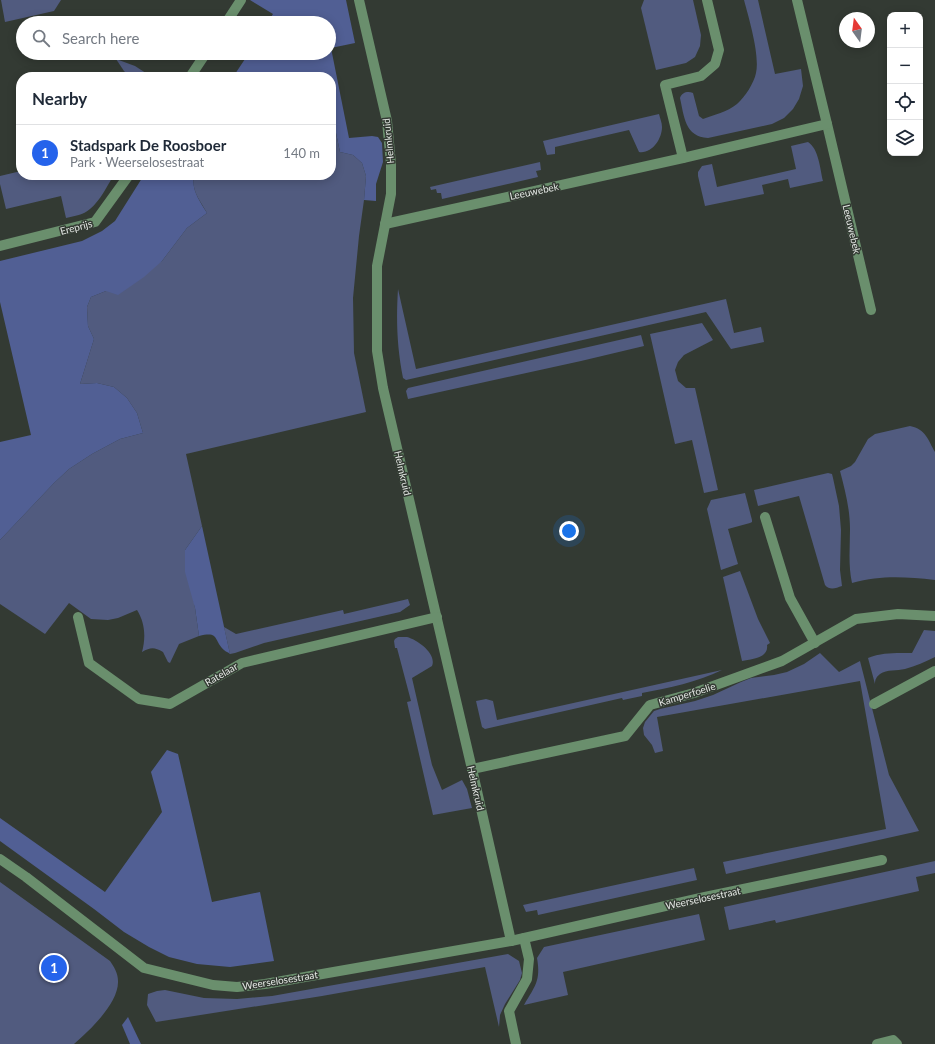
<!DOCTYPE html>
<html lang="en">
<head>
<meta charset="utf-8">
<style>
	body { margin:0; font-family:Lato,sans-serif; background:#f6f6f7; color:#1f2937 }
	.controls { position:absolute; right:12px; top:12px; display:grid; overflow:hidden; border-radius:8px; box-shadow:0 2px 10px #0003 }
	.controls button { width:36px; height:36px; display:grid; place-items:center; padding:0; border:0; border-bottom:1px solid #e0e1e3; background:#fff; color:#1f2937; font:20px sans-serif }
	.compass { position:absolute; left:839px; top:12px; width:36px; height:36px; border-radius:50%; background:#fff; box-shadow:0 2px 10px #0003; rotate:346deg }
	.you { position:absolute; left:569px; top:531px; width:14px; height:14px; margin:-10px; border:3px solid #fff; border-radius:50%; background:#1a73e8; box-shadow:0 0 0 6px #1a73e833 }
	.badge { display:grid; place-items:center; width:26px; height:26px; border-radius:50%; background:#2563eb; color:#fff; font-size:13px; font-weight:700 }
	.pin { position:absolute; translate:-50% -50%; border:2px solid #fff; box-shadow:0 1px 4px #0006 }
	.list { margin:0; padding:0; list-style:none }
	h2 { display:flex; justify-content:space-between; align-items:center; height:52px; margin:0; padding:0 16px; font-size:17px }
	h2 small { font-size:13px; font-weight:400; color:#747a83 }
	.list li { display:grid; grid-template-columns:26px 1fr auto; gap:12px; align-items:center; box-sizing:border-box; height:56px; padding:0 16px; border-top:1px solid #e0e1e3 }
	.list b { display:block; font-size:15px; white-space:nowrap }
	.list p { margin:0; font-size:13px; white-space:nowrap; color:#747a83 }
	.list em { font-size:13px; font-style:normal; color:#747a83 }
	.icon { flex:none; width:22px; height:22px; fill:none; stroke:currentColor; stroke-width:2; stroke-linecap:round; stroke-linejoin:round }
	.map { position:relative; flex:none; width:935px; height:1044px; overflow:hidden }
	.search { position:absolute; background:#fff; box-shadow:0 2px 10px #0003; left:16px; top:16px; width:320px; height:44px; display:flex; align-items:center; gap:10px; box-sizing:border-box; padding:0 14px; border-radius:22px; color:#747a83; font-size:15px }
	.panel { position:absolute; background:#fff; box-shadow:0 2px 10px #0003; left:16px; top:72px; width:320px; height:108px; border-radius:16px }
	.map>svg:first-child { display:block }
	.green { fill:#515b7f }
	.forest { fill:#515f94 }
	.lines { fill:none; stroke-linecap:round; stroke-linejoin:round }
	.minor { stroke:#6a8f6d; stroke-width:10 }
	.labels { text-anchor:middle; stroke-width:3; stroke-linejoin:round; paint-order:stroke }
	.street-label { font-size:10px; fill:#e5e9e5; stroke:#333a33 }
</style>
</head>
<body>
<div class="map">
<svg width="935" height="1044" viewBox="0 0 935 1044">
	<rect width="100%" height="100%" fill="#333a33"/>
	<g class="green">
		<path d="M 1,0 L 61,0 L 54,11 L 5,22 Z"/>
		<path d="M 644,0 L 693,0 L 701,35 L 700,46 L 695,57 L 686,63 L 656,70 L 641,8 Z"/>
		<path d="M 744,0 L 758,0 L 775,74 L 801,69 L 803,86 L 799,99 L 793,109 L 784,118 L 772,124 L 708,138 C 685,137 684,116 680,98 C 682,92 688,91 693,93 L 699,116 L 703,119 C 714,115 727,112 737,104 C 745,97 754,83 756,73 C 760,55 749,19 744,0 Z"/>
		<path d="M 116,59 L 135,66 L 152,77 L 130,77 L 124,71 Z"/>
		<path d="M 331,109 L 340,152 L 353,155 L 362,163 L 366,176 L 364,200 L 359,236 L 353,298 L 354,353 L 366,412 L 186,454 L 202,526 L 185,550 L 195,608 L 199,636 L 179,644 L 170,663 L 168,662 L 163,652 C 154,647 151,647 142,652 C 146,637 145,623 137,610 L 118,618 L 108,620 L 91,619 L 69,603 L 45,634 L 0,604 L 0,540 L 54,483 L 69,469 L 92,454 L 120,439 L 143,433 L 137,413 L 127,398 L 114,387 L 97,383 L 80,384 L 94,339 L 88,326 L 87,307 L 91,297 L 106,291 L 162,261 L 187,228 L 207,213 C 200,200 191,191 194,175 L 331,175 Z"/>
		<path d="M 659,114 C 660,118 662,123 662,127 C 662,139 652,154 639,152 L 629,130 L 555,147 L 555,154 L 547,155 L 543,141 Z"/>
		<path d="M 808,142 C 819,149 820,169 823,181 L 790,188 L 788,179 L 762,185 L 764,194 L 705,206 L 698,176 L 698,172 L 702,166 L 712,164 L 717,187 L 796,169 L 791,146 Z"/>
		<path d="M 540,162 L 541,170 L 536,171 L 538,177 L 442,199 L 441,193 L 437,193 L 436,189 L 431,190 L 430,187 Z"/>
		<path d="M 21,171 L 21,175 L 114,175 C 107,186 100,201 90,209 C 83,215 75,216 66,218 L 61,196 L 6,209 L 0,184 L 0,176 Z"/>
		<path d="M 398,289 L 416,369 L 726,299 L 734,333 L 761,327 L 764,342 L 731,349 L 706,312 L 406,380 L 403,378 C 397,347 396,321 398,289 Z"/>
		<path d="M 702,323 L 713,340 L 684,355 L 678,362 L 675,370 L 678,381 L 686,388 L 695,388 L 718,490 L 704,493 L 692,440 L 675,444 L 650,334 Z"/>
		<path d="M 641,335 L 644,346 L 581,361 L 408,399 L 406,391 L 408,388 Z"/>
		<path d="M 910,426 C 926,429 928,440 935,452 L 935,580 C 905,577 882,575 852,583 C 848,565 850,547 850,529 C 850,509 845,490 840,471 L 851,466 L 855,462 L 868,439 L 875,434 Z"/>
		<path d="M 828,473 L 832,474 L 833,478 L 839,506 L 841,530 L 840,570 L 842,586 C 836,588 830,591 825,585 L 799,496 L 758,506 L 754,490 Z"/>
		<path d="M 745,493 L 752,520 L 752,522 L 750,523 L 728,529 L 738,564 L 721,570 L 707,509 L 711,500 Z"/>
		<path d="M 740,571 L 758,619 L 770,643 L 767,645 C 769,658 752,659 742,661 L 723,577 Z"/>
		<path d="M 408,599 L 410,605 L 400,612 L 264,643 L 235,653 L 230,654 L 224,627 L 236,634 L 343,610 L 344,614 Z"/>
		<path d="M 924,630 L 935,631 L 935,657 C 925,662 916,666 905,669 C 897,671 887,669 880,674 C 876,677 875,680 875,684 L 868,658 C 883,652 897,653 912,653 Z"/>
		<path d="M 398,637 C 401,637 404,637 407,637 C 418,640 437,654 432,666 L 412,678 L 432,765 L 442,790 L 462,780 L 467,789 L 472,808 L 433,815 L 407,702 L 411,701 L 397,648 L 395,648 L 394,641 L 395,639 Z"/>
		<path d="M 820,653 L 839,672 L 860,661 L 889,775 L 919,831 L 726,874 L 723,862 L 886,829 L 860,681 L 657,717 L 663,751 L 655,753 L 652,745 L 644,735 L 643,728 L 645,722 L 654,711 L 660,709 L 695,701 L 713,695 L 741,682 L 751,678 L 774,675 L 787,672 L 804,664 Z"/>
		<path d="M 722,670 C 697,682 669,688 642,693 L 642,696 L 623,700 L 622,698 L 485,729 L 482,727 L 476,701 L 486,699 L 493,701 L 497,720 Z"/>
		<path d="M 935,861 L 935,873 L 916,877 L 919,891 L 776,923 L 775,920 L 729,930 L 724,907 Z"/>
		<path d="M 694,868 L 697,880 L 538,915 L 537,910 L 526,912 L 523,905 Z"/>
		<path d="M 0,882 L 110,961 C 114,967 118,973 118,981 C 119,1003 90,1030 74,1044 L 0,1044 Z"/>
		<path d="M 699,914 L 705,940 L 563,972 L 568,995 L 524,1005 C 535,986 541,981 537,958 L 544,947 Z"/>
		<path d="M 508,954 L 519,961 L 522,973 L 520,980 L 505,1004 L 500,1015 L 499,1027 L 485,967 L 322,996 L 156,1022 L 147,1005 L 148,994 L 157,991 L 165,990 L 204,998 L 237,999 L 272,996 Z"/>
	</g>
	<g class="forest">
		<path d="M 250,0 L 346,0 L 355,43 L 331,48 L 349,138 L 372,136 L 378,137 L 382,143 L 383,162 L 376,184 L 376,201 L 364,200 L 366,176 L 362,163 L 353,155 L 340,152 L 331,109 L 331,77 L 233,77 L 249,53 L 329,53 L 329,23 L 267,23 L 273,14 Z"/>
		<path d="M 144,175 L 194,175 C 191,190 200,201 207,213 L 187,228 L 162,261 L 144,277 L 118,295 L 106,291 L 91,297 L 87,307 L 88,326 L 94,339 L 80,384 L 97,383 L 114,387 L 127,398 L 137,413 L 143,433 L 120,439 L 92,454 L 69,469 L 54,483 L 0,540 L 0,442 L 31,435 L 0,302 L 0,261 L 82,241 L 102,231 L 115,221 Z"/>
		<path d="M 202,526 L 230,654 C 228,652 226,652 224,650 C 213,640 220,631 199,636 L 195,608 L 185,572 L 185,550 Z"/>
		<path d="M 167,750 L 178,754 L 212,902 L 260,892 L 274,961 L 230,967 L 197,964 L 169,957 L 149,947 L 124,932 L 94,909 L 0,841 L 0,818 L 105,892 L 162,812 L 151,772 Z"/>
		<path d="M 128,1017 L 141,1044 L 130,1044 L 122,1025 Z"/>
	</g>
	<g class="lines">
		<g class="minor">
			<path d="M 359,0 L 387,121 L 391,164 L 391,194 L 377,266 L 377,351 L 383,388 L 472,769 L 511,941"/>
			<path d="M 797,0 L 827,124 L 871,310"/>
			<path d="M 226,23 L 241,0"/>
			<path d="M 190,77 L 206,53"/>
			<path d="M 683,158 L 665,85 L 701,76 L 715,64 L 719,50 L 707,0"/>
			<path d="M 385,224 L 683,158 L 827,124"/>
			<path d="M 0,246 L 95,222 L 129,175"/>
			<path d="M 765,517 L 790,598 L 815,643"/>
			<path d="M 78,617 L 89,663 L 139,699 L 170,704 L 242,663 L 437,617"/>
			<path d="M 874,704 L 935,671"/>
			<path d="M 472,769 L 625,736 L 650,705 L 694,693 L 782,661 L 856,619 L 898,614 L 935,616"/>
			<path d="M 0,859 L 26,877 L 144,968 L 213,985 L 237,987 L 265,984 L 511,941 L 705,897 L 882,860"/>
			<path d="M 516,1044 L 509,1011 L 527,979 L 529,959 L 524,938"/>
			<path d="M 877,1044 L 893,1040 L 897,1044"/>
		</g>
	</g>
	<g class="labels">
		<g class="street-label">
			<text transform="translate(388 141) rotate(-96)" y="4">Helmkruid</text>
			<text transform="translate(534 191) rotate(-12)" y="4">Leeuwebek</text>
			<text transform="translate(76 227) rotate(-15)" y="4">Ereprijs</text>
			<text transform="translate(852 229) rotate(77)" y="4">Leeuwebek</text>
			<text transform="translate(403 473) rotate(77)" y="4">Helmkruid</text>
			<text transform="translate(221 674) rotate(-30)" y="4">Ratelaar</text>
			<text transform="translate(687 694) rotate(-17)" y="4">Kamperfoelie</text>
			<text transform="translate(476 788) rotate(77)" y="4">Helmkruid</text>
			<text transform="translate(703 898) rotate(-12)" y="4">Weerselosestraat</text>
			<text transform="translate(280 980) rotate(-9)" y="4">Weerselosestraat</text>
		</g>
	</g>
</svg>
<div class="controls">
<button>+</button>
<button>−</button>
<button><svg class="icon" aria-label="locate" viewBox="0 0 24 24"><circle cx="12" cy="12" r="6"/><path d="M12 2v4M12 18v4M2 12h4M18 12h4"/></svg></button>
<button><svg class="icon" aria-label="layers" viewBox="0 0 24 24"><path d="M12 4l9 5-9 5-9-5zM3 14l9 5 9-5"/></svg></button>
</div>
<svg class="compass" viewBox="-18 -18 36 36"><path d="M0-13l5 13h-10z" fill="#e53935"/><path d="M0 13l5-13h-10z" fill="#747a83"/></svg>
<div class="you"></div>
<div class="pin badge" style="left:54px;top:968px">1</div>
<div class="search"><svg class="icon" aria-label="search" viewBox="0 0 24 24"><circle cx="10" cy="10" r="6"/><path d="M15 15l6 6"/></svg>Search here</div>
<section class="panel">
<h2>Nearby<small></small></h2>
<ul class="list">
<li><span class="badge">1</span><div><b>Stadspark De Roosboer</b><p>Park · Weerselosestraat</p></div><em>140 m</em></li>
</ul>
</section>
</div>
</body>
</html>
